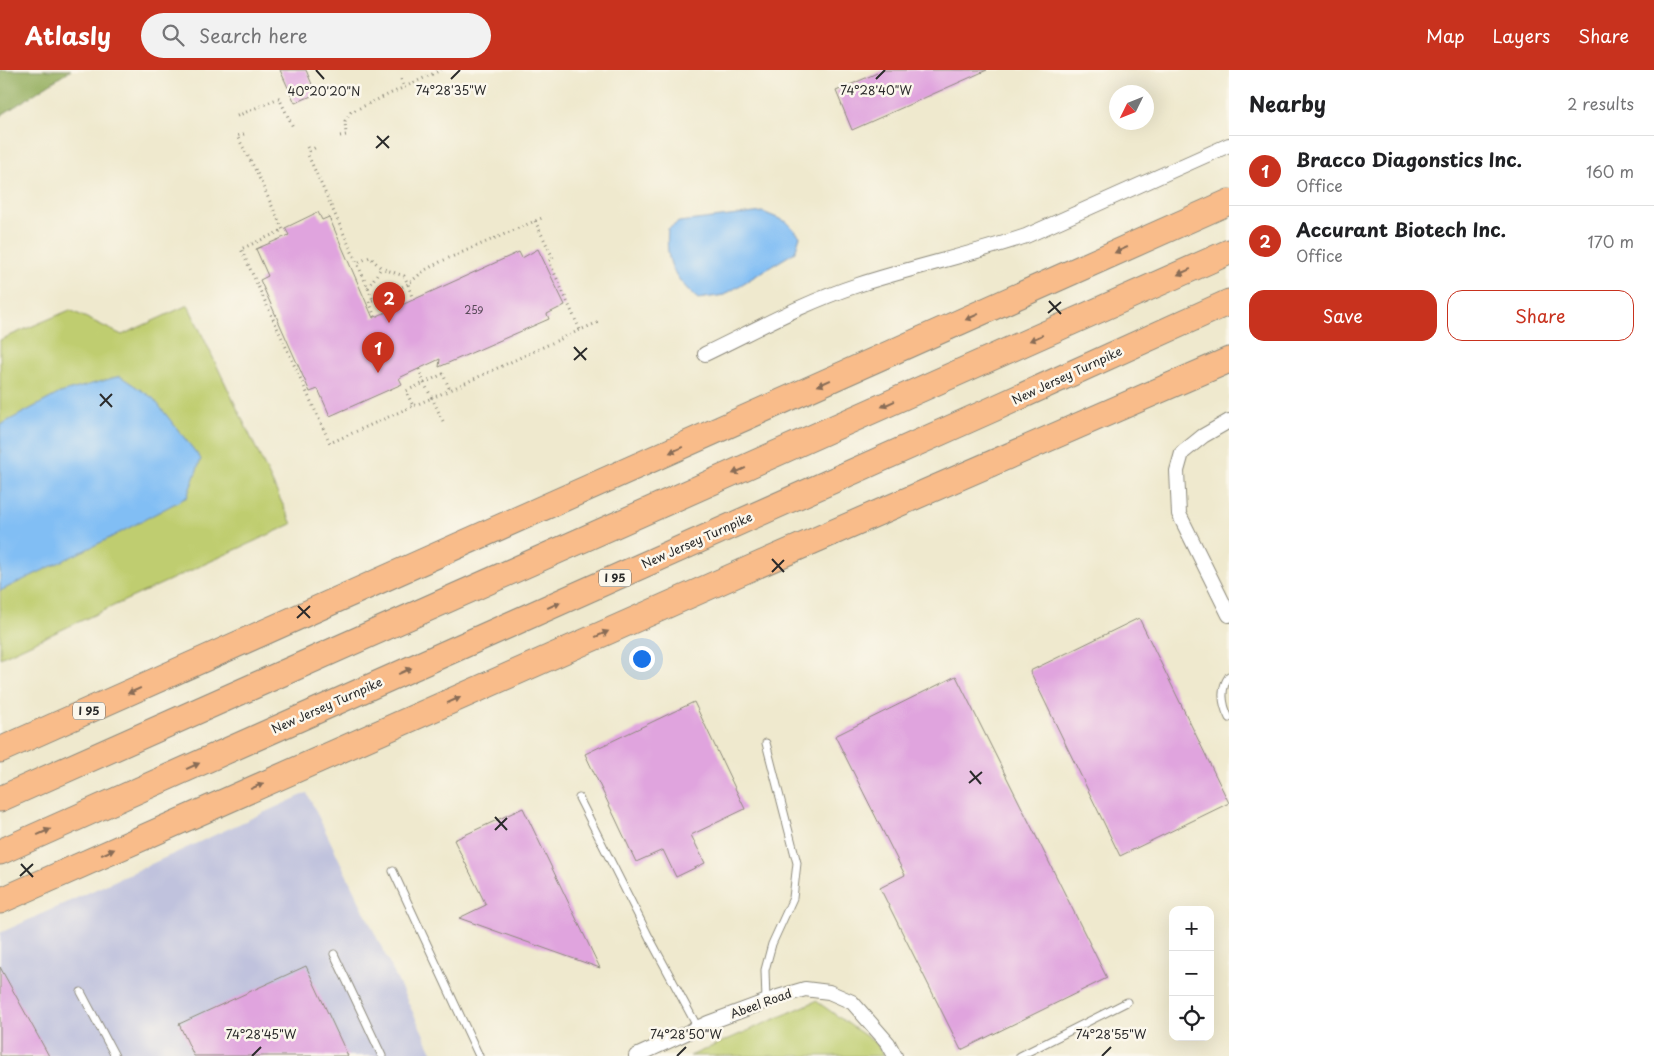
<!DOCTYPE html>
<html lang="en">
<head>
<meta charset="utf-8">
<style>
	body { margin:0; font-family:"Playpen Sans",sans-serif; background:#f2f2f2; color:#202124 }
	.controls { position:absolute; right:15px; bottom:15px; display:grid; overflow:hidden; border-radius:10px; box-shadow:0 5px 20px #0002 }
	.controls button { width:45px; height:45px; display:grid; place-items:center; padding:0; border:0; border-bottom:1px solid #e0e0e0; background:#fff; color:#202124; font:25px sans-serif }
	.compass { position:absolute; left:1109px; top:15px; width:45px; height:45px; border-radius:50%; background:#fff; box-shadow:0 5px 20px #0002; rotate:227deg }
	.you { position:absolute; left:641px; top:588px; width:18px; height:18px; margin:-12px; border:4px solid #fff; border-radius:50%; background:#1a73e8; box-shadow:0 0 0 8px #1a73e833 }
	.badge { display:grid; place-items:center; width:32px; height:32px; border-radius:50%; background:#c8321e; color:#fff; font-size:16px; font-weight:700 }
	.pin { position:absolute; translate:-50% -41px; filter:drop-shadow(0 1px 2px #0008) }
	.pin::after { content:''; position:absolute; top:26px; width:18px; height:15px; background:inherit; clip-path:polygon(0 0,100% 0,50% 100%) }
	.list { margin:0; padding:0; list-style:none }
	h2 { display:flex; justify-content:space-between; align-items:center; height:65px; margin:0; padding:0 20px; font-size:21px }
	h2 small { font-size:16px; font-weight:400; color:#757577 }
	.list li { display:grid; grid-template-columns:32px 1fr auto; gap:15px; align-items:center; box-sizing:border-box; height:70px; padding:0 20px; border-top:1px solid #e0e0e0 }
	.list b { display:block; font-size:19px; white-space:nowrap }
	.list p { margin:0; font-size:16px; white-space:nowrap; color:#757577 }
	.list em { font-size:16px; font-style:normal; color:#757577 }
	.actions { display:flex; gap:10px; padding:15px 20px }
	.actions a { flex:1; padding:11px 0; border:1px solid #c8321e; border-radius:15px; text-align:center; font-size:18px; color:#c8321e }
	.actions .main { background:#c8321e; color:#fff }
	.icon { flex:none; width:28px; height:28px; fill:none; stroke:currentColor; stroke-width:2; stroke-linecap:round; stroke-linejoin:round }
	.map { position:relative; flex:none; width:1229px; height:986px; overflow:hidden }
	header { display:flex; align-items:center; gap:30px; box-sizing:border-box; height:70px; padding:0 25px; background:#c8321e; color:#fff }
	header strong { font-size:24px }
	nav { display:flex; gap:28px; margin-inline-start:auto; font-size:18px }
	.search { width:350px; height:45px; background:#f2f2f2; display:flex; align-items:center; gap:12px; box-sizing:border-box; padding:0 18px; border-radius:28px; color:#757577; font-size:19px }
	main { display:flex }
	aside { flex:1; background:#fff }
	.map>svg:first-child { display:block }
	.industrial { fill:#c0c2dd }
	.green { fill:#bfcd6f; stroke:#757c4d }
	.forest { fill:#97b062; stroke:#616e46 }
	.water { fill:#81bef4; stroke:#567490 }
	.building { fill:#e0a4de }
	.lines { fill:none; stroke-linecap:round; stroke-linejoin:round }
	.service-casing { stroke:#8d8a7c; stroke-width:9 }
	.minor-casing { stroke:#8d8a7c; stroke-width:16 }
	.motorway-casing { stroke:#8d8a7c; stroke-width:27 }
	.path { stroke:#8d8a7c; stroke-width:3; stroke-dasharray:1 4; stroke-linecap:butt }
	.service { stroke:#fff; stroke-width:7 }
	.minor { stroke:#fff; stroke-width:14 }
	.motorway { stroke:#f9bc8a; stroke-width:25 }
	.oneway { fill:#886c56 }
	.ticks { fill:none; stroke:#2b2b2b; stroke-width:2 }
	.labels { text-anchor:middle; stroke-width:5; stroke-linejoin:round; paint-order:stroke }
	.number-label { font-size:10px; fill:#584958 }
	.shield { fill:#fbf7ec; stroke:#696865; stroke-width:1 }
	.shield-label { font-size:11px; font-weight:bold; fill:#2b2b2b }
	.street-label { font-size:12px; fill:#2b2b2b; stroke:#fbf7ec }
	.ticks-label { font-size:12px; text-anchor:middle; fill:#2b2b2b; stroke:#fbf7ec; stroke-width:5; stroke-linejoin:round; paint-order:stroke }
</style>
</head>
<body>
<header>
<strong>Atlasly</strong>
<div class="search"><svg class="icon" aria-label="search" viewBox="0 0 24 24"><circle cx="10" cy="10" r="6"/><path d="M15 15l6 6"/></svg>Search here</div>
<nav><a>Map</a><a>Layers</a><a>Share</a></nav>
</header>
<main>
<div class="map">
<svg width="1229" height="986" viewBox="0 0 1229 986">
	<rect width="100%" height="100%" fill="#fbf7ec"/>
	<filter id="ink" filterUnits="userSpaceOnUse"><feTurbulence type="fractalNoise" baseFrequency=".02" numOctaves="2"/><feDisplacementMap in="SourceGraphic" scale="10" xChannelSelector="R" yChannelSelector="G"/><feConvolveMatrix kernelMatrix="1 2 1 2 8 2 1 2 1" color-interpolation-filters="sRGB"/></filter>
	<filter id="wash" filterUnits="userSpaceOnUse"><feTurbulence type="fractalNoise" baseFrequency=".0096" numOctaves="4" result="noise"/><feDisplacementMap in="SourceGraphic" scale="20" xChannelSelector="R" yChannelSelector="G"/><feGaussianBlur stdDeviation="1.12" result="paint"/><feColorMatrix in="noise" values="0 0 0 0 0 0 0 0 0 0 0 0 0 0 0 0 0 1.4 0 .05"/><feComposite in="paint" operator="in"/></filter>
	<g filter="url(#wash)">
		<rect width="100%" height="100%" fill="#efe9ce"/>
		<path class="industrial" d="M 307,723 L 434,986 L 0,986 L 0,863 Z"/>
		<g class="green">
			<path d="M 188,235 L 292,454 L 0,588 L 0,270 L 70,240 L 122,265 Z"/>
			<path d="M 816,931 L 877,974 L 883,986 L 690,986 Z"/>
		</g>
		<path class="forest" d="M 0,0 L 71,0 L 0,46 Z"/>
		<g class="water">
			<path d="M 763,142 L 787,152 L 800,166 L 795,182 L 724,225 L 698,229 C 673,207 665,192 668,159 L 679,152 Z"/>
			<path d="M 120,306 L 153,328 L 201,389 L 187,427 L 106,470 L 0,521 L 0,355 L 60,323 Z"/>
		</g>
		<g id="blocks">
			<g class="building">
				<path d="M 280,0 L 306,0 L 316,24 L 295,33 Z"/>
				<path d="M 884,0 L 987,0 L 852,60 L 836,21 Z"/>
				<path d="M 318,142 L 322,150 L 329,147 L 373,248 L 519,182 L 522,188 L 538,179 L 565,235 L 547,244 L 549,249 L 439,297 L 440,289 L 399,308 L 402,314 L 330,346 L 318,319 L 310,322 L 260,210 L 268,206 L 256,179 L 289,165 L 285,158 Z"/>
				<path d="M 1139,548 L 1229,733 L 1120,786 L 1030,601 Z"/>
				<path d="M 956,606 L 1107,908 L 961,980 L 880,818 L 905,805 L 835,666 Z"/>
				<path d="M 694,632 L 745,739 L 691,765 L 705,793 L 676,807 L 663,780 L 636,792 L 585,684 Z"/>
				<path d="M 523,738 L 600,898 L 459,848 L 486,835 L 454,770 Z"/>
				<path d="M 306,896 L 348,986 L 194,986 L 179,954 Z"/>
				<path d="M 0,897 L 49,986 L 0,986 Z"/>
			</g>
		</g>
	</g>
	<g filter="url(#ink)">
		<use href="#blocks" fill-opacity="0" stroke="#8d8a7c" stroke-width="1"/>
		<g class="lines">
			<g class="service-casing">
				<g id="service">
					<path d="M 1229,606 C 1220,619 1222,634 1229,648"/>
					<path d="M 579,728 L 649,867 L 698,958"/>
					<path d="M 393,801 L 479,986"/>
					<path d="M 334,884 L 382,986"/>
					<path d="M 81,922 L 115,986"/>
					<path d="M 766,931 L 765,900 L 772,874 L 793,828 L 797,793 L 766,673"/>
					<path d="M 1020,986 L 1127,932"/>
				</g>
			</g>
			<g class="minor-casing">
				<g id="minor">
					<path d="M 705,284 C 755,260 805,232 858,215 C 913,197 970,185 1026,166 L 1229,75"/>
					<path d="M 1229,351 L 1203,366 L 1182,383 L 1177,401 L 1179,444 L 1229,545"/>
					<path d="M 636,986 L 708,953 L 778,927 L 805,919 L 829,922 L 852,932 L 888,973 L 895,986"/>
				</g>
			</g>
			<g class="motorway-casing">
				<g id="motorway">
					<path d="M 0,680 L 1229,132"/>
					<path d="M 0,729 L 1229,182"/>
					<path d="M 0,782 L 991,340 L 1229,232"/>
					<path d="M 0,831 L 749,499 L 1229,290"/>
				</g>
			</g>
			<g class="path">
				<path d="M 401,9 L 404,17"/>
				<path d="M 237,46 L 279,28 L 293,57"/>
				<path d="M 244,64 L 237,66 L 255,99 L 283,160 L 241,179 L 330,373 L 413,336"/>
				<path d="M 340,66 L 346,65 L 345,51 L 351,42 L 441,0"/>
				<path d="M 307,77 L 309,81 L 318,76"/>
				<path d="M 309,81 L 308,85 L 357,193 L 370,187 L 381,198 L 368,218 L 357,193"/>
				<path d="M 535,151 L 553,188 L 549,191 L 580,260 L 599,252"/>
				<path d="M 368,218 L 373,230 L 408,214 L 404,206 L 381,198"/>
				<path d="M 373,230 L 369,231 L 375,247"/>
				<path d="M 413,230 L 408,214 L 425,200 L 442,191 L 542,148"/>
				<path d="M 419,299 L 424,313 L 443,304 L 450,320 L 580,260"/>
				<path d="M 424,313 L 432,328 L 413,336 L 406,321 Z"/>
				<path d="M 443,351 L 432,328 L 450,320"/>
			</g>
			<use href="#service" class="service"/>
			<use href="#minor" class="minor"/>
			<use href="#motorway" class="motorway"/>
		</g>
		<defs><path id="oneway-solid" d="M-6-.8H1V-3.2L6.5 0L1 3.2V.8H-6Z" transform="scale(1.25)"/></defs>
		<g class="oneway">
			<use href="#oneway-solid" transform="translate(1121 180) rotate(156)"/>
			<use href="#oneway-solid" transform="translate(1184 202) rotate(156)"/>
			<use href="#oneway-solid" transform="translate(972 247) rotate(156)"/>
			<use href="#oneway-solid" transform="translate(1036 268) rotate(156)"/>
			<use href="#oneway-solid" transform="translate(824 313) rotate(156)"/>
			<use href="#oneway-solid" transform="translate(888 334) rotate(156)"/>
			<use href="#oneway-solid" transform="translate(676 380) rotate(156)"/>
			<use href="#oneway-solid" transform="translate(739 401) rotate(156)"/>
			<use href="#oneway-solid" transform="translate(554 535) rotate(-24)"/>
			<use href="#oneway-solid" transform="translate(602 564) rotate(-24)"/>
			<use href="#oneway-solid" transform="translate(405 601) rotate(-24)"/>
			<use href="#oneway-solid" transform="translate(134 621) rotate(156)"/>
			<use href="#oneway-solid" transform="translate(454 630) rotate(-24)"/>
			<use href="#oneway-solid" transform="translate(193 696) rotate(-24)"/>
			<use href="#oneway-solid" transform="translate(257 716) rotate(-24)"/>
			<use href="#oneway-solid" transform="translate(44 762) rotate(-24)"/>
			<use href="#oneway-solid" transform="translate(108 782) rotate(-24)"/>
		</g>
	</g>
	<path class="ticks" d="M 316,0 L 324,9M 451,9 L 460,0M 876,9 L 885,0M 377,66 L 389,78M 376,78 L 389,66M 1049,231 L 1061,244M 1048,243 L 1061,232M 574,277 L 586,290M 574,290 L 587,278M 100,324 L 112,337M 100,336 L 112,324M 772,489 L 784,502M 772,502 L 784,490M 298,536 L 310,548M 297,548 L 310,536M 970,701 L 981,714M 969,713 L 982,702M 495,747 L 507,760M 495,760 L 507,748M 21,794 L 33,807M 20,806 L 33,794M 252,986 L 261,977M 677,986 L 686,977M 1102,986 L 1111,977"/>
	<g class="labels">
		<g class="number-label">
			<text x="474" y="244">259</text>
		</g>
		<g class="shield">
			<rect x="599" y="499.5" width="32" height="17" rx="4"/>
			<rect x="73" y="632.5" width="32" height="17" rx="4"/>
		</g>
		<g class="shield-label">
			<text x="615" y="512">I 95</text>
			<text x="89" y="645">I 95</text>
		</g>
		<g class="street-label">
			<text transform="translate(1067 306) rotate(-25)" y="4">New Jersey Turnpike</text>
			<text transform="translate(697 471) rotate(-24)" y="4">New Jersey Turnpike</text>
			<text transform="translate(327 636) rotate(-24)" y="4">New Jersey Turnpike</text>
			<text transform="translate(761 934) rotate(-20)" y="4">Abeel Road</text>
		</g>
	</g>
	<g class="ticks-label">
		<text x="451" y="25">74°28'35"W</text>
		<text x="876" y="25">74°28'40"W</text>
		<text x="324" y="26">40°20'20"N</text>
		<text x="261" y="969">74°28'45"W</text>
		<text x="686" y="969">74°28'50"W</text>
		<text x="1111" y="969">74°28'55"W</text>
	</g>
</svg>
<div class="controls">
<button>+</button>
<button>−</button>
<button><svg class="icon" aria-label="locate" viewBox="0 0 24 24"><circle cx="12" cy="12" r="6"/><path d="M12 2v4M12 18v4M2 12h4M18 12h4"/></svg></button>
</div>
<svg class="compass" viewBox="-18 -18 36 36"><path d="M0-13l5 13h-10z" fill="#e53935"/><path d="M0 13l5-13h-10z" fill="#757577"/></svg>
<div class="you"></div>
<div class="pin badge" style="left:378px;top:303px">1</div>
<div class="pin badge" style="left:389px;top:253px">2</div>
</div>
<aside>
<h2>Nearby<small>2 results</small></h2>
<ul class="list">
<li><span class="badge">1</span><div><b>Bracco Diagonstics Inc.</b><p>Office</p></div><em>160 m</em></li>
<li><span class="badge">2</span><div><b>Accurant Biotech Inc.</b><p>Office</p></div><em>170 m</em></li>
</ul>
<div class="actions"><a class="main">Save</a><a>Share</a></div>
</aside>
</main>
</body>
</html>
